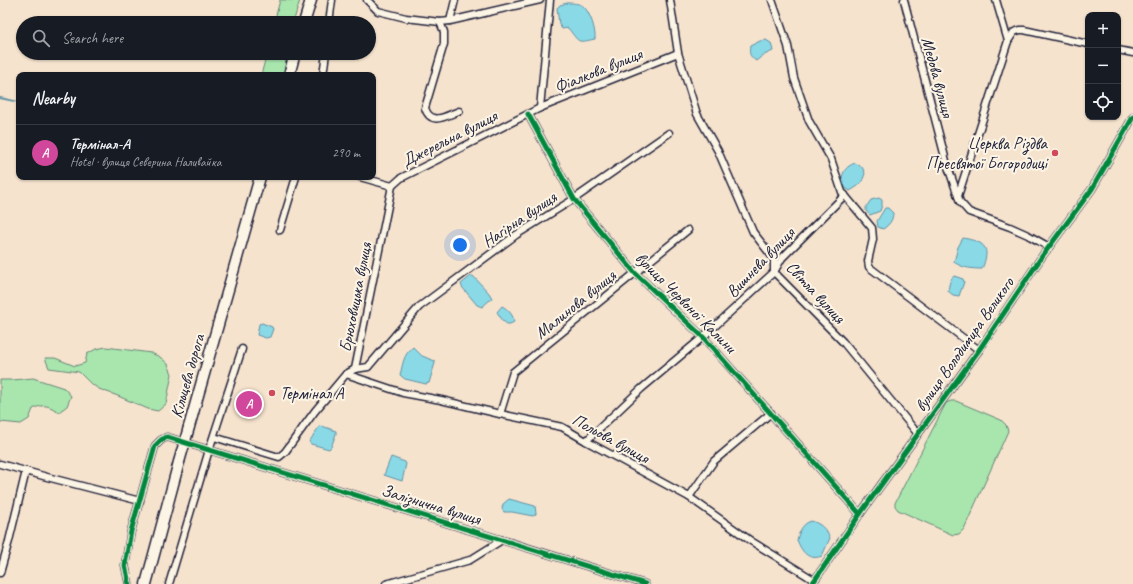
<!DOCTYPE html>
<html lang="en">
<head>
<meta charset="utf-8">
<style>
	body { margin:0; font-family:Caveat,sans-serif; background:#242831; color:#f1f3f6 }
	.controls { position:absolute; right:12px; top:12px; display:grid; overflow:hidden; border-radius:8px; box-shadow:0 1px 3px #0004 }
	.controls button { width:36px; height:36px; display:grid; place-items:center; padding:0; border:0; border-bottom:1px solid #363941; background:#171b24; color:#f1f3f6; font:20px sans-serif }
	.you { position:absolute; left:460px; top:245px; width:14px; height:14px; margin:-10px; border:3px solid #fff; border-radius:50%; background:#1a73e8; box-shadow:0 0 0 6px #1a73e833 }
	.badge { display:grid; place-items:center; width:26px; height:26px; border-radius:50%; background:#d1495b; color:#fff; font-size:13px; font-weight:700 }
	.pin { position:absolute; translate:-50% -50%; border:2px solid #fff; box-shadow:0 1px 4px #0006 }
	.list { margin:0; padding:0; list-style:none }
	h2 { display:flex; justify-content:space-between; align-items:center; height:52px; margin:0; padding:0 16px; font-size:17px }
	h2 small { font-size:13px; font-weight:400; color:#9ea1a6 }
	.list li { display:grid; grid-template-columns:26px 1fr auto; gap:12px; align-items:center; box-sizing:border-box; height:56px; padding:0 16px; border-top:1px solid #363941 }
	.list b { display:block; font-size:15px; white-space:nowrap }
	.list p { margin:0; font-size:13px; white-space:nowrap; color:#9ea1a6 }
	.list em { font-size:13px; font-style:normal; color:#9ea1a6 }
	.icon { flex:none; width:22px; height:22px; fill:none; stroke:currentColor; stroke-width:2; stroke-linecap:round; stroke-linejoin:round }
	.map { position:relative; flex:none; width:1133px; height:584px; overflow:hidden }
	.search { position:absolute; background:#171b24; box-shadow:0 1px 3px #0004; left:16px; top:16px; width:360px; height:44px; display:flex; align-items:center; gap:10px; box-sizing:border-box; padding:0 14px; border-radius:22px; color:#9ea1a6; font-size:15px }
	.panel { position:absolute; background:#171b24; box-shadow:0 1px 3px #0004; left:16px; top:72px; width:360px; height:108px; border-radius:8px }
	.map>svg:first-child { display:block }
	.green { fill:#a8e6ae; stroke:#658474 }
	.water { fill:#8ad9e7; stroke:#6090a2 }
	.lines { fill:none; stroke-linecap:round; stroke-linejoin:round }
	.stream { stroke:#6090a2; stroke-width:2 }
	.minor-casing { stroke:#22223b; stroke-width:9 }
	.trunk-casing { stroke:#22223b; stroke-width:13 }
	.minor { stroke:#fcf5e5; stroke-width:6 }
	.trunk { stroke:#fcf5e5; stroke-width:10 }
	.trunk-bridge-casing { stroke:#22223b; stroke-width:13; stroke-linecap:butt }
	.trunk-bridge { stroke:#fcf5e5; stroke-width:10 }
	.cycleway-casing { stroke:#fcf5e5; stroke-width:8 }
	.cycleway { stroke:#00873e; stroke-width:5 }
	.poi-dot { fill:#d1495b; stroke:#fcf5e5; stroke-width:1.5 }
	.labels { text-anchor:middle; stroke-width:4; stroke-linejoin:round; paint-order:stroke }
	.street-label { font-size:17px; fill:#22223b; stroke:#fcf5e5 }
	.poi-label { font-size:17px; fill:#22223b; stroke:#fcf5e5; text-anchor:end }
</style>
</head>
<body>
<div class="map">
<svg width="1133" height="584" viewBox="0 0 1133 584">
	<rect width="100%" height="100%" fill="#f6e3ce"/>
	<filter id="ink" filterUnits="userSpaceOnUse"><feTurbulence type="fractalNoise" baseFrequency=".025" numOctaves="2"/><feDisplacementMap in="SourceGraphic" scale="8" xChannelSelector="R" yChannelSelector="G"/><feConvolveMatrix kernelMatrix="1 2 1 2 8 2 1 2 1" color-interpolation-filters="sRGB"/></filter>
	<g filter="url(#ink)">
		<g class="green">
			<path d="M 280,0 L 300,0 L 293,23 L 276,23 L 277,21 L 275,19 Z"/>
			<path d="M 267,53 L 287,53 L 284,75 L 261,75 Z"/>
			<path d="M 106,347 L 151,353 L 160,357 L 168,364 L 172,374 L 166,404 L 158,411 L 148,409 L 118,396 L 99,389 L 90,383 L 79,372 L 49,368 L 45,358 L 55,358 L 75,366 L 85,363 L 87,354 L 96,349 Z"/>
			<path d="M 33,378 L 64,388 L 71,396 L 67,406 L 59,412 C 49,406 44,403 33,409 L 29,419 L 21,424 L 0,422 L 0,380 L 13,380 Z"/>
			<path d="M 951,401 L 956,401 L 1001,420 L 1006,425 L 1008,431 L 964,529 L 959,534 L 953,535 L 898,510 L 895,506 L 895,503 L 946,403 Z"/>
		</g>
		<g class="water">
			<path d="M 567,3 C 572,3 579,3 583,6 C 590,12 596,30 595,39 C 576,43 580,43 568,28 L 562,29 L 559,24 L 557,8 L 560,5 Z"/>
			<path d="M 766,40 L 771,43 L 773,51 L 762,56 L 756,61 C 749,56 749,53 750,46 L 760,41 Z"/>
			<path d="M 855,163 L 862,167 L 865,173 C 862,184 860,185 850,191 L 844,187 L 841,180 C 844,171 845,167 855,163 Z"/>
			<path d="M 879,198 L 882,200 L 882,205 L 880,211 L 870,215 L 866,211 L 866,207 L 871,200 Z"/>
			<path d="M 885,208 L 888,208 L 893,213 C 893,220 889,225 883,229 L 878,227 L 877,221 Z"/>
			<path d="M 963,238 C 985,242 991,247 982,269 C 972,269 962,268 954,262 L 958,247 Z"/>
			<path d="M 471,276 L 473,276 L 489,293 L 492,298 L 482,307 L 477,305 L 462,287 L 461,284 Z"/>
			<path d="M 954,276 L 963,279 L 964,282 L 959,296 L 953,295 L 948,291 C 949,286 949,280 954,276 Z"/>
			<path d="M 502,306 C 508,309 514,316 514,322 L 510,324 L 507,324 L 503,321 L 497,312 Z"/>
			<path d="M 262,323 L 272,327 L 273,329 L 270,337 L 266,338 L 257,335 L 259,324 Z"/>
			<path d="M 413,347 L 422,356 L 435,361 L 435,363 L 429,383 L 426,384 L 405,379 L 400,375 C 403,364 403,355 413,347 Z"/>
			<path d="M 322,426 L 336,431 L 336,434 L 331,447 L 329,449 L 311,444 L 309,442 L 319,427 Z"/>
			<path d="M 391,457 L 405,462 L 406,464 L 402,481 L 384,475 Z"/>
			<path d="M 509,499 L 535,506 L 536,514 L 533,516 L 512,512 L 504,512 L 502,509 L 503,504 Z"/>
			<path d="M 811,521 C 820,523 826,529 830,538 L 822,556 C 808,561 802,552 797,540 C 799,532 802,524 811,521 Z"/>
		</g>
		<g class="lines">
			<path class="stream" d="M 0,98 L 19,102"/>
			<g class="minor-casing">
				<g id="minor">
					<path d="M 367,0 L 378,11 L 406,18 L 440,22 L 450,21 L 540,0"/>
					<path d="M 670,0 L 678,53 L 697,114 L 718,151 L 753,232 L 774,259 L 774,272 L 843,342 L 918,434"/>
					<path d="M 772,0 L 788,46 L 794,78 L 809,121 L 831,159 L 842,192 L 872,228 L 873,239 L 868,261 L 869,267 L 979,350"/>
					<path d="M 904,0 L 946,161 L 960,202 L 969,212 L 1010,227 L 1028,235 L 1049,247"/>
					<path d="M 996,0 L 1008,41"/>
					<path d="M 450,21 L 455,0"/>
					<path d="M 440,22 L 444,32 L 444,44 L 425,108 C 431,127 447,115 459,111"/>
					<path d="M 329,23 L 332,0"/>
					<path d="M 1118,50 L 1133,53"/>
					<path d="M 323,75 L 326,53"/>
					<path d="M 540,108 L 550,0"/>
					<path d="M 528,114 L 574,199 L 635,273 L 703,337 L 860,514"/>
					<path d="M 360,177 L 392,186"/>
					<path d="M 392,186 L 401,178 L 540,108 L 678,53"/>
					<path d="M 958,196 L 1008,41 L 1014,32 L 1020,30 L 1024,30 L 1088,44"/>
					<path d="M 280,230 L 296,177"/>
					<path d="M 355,369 L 368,367 L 419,307 L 516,235 L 574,199 L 669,133"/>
					<path d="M 346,374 L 403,393 L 441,400 L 500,414 L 562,427 L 586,441 L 689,497 L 751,541 L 814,580"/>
					<path d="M 500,414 L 513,372 L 688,230"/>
					<path d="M 214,437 L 279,457 L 285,452 L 315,411 L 346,374 L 355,369 L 392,186"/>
					<path d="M 586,441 L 641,389 L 703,337 L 774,272 L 782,258 L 845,195"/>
					<path d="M 0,464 L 47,477 L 140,501"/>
					<path d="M 689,497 L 714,461 L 771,413"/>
					<path d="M 0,573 L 9,541 L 26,471"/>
					<path d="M 129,584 L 125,565 L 131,531 L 155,446 L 161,440 L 167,437 L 645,584"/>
					<path d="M 169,584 L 209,450 L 242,349"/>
					<path d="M 386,584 L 470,560 L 502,540"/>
					<path d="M 812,584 L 860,514 L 979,350 L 1043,255 L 1092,189 L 1133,117"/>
				</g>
			</g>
			<g class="trunk-casing">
				<g id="trunk">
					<path d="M 304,23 L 311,0"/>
					<path d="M 289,75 L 295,53"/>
					<path d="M 189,427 L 260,177"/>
					<path d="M 146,584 L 179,462"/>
				</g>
			</g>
			<use href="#minor" class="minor"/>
			<use href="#trunk" class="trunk"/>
			<g class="trunk-bridge-casing">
				<path id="trunk-bridge" d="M 179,462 L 189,427"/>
			</g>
			<use href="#trunk-bridge" class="trunk-bridge"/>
			<g class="cycleway-casing">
				<g id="cycleway">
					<path d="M 528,114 L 574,199 L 635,273 L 703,337 L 860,514"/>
					<path d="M 129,584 L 125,565 L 131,531 L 155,446 L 161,440 L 167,437 L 645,584"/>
					<path d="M 812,584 L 860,514 L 979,350 L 1043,255 L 1092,189 L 1133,117"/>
				</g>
			</g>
			<use href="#cycleway" class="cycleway"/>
		</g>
	</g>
	<g class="poi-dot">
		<circle cx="1055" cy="153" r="4"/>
		<circle cx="272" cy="393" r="4"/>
	</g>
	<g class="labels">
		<g class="street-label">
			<text transform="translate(598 70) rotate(-22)" y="6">Фіалкова вулиця</text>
			<text transform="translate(938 77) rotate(75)" y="6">Медова вулиця</text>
			<text transform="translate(449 138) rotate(-27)" y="6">Джерельна вулиця</text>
			<text transform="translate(519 219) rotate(-34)" y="6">Нагірна вулиця</text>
			<text transform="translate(760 262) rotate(-46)" y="6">Вишнева вулиця</text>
			<text transform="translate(816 292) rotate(47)" y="6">Світла вулиця</text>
			<text transform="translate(355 297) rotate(-79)" y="6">Брюховицька вулиця</text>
			<text transform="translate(686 302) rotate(45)" y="6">вулиця Червоної Калини</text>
			<text transform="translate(575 304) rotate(-39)" y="6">Малинова вулиця</text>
			<text transform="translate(964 344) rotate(-55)" y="6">вулиця Володимира Великого</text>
			<text transform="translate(187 376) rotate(-74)" y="6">Кільцева дорога</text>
			<text transform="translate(611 438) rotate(29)" y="6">Польова вулиця</text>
			<text transform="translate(431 504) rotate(17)" y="6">Залізнична вулиця</text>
		</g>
		<g class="poi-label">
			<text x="1047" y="149">Церква Різдва<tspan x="1047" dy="20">Пресвятої Богородиці</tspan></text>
			<text x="280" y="399" text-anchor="start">Термінал А</text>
		</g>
	</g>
</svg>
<div class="controls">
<button>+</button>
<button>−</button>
<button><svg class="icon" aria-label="locate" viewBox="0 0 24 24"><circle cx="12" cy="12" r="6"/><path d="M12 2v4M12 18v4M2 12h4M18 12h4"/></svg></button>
</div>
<div class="you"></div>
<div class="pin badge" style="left:249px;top:404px;background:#d1479c">A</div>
<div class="search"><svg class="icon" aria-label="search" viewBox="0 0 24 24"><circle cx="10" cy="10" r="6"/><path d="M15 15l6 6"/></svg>Search here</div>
<section class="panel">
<h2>Nearby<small></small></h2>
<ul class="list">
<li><span class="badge" style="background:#d1479c">A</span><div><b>Термінал-А</b><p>Hotel · вулиця Северина Наливайка</p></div><em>290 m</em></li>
</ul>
</section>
</div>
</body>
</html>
